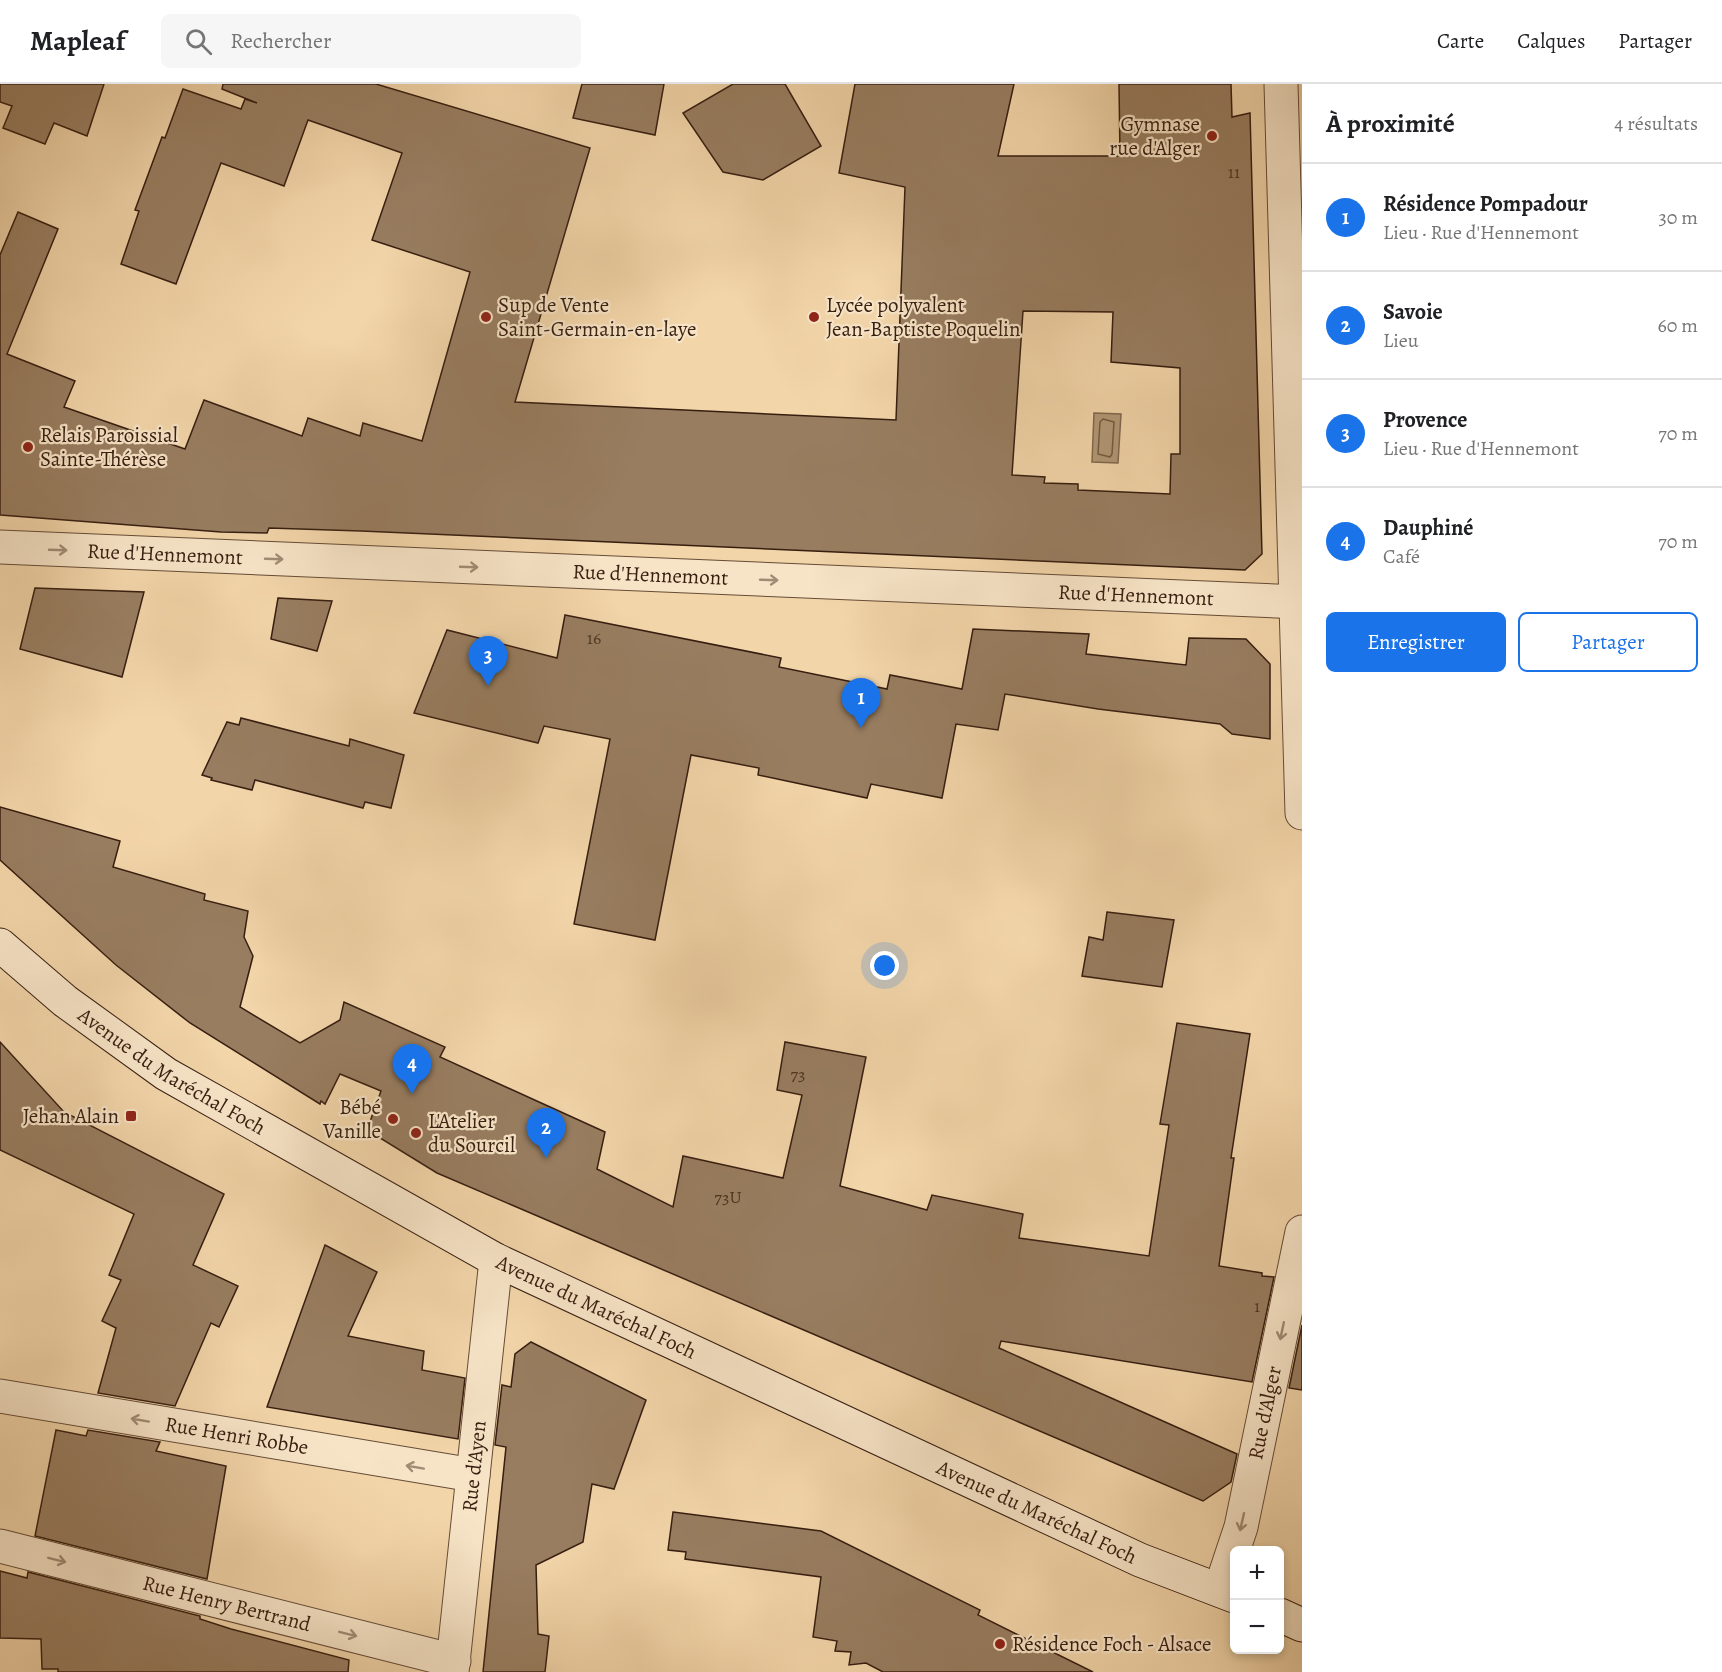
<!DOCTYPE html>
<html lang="fr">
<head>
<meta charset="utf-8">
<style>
	body { margin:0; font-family:Alegreya,serif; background:#f6f6f6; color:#202124 }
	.controls { position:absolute; right:18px; bottom:18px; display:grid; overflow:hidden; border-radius:9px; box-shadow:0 3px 9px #0003 }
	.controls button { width:54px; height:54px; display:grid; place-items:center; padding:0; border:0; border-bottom:2px solid #e0e0e0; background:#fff; color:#202124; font:30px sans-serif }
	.you { position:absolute; left:885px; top:882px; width:21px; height:21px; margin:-15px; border:4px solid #fff; border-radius:50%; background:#1a73e8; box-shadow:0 0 0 9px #1a73e833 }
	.badge { display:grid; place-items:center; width:39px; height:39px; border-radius:50%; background:#1a73e8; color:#fff; font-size:20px; font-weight:700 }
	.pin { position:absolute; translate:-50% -50px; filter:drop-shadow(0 2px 3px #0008) }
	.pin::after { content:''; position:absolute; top:32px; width:21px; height:18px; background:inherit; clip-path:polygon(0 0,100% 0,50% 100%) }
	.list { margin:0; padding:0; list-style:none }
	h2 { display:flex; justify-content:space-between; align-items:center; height:78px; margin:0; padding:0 24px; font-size:26px }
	h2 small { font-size:20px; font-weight:400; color:#757577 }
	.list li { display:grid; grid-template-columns:39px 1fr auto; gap:18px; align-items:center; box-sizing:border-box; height:108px; padding:0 24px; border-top:2px solid #e0e0e0 }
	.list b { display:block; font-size:22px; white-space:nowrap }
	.list p { margin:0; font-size:20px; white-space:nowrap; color:#757577 }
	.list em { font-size:20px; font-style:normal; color:#757577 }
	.actions { display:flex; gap:12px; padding:18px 24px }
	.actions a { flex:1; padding:14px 0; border:2px solid #1a73e8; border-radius:9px; text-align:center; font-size:21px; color:#1a73e8 }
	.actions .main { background:#1a73e8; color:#fff }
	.icon { flex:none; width:33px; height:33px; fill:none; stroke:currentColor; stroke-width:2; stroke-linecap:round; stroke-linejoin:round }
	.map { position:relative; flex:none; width:1302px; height:1588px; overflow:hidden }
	header { display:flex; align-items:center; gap:36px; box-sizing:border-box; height:84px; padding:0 30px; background:#fff; border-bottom:2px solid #e0e0e0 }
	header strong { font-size:28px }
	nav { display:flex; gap:33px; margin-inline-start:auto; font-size:21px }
	.search { width:420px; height:54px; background:#f6f6f6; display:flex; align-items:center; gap:15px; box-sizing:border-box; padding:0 21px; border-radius:9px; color:#757577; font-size:22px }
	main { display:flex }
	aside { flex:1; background:#fff }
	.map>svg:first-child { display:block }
	.water { fill:#b29775; stroke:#81674d; stroke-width:1.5 }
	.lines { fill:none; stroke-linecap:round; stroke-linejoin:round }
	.shore { stroke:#745a42; stroke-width:1.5 }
	.building { fill:#987d60; stroke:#371e10; stroke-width:1.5; fill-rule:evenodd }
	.minor-casing { stroke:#664c36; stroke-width:35 }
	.secondary-casing { stroke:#371e10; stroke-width:35 }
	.minor { stroke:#f7e4c7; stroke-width:33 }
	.secondary { stroke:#f7e4c7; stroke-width:33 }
	.oneway { stroke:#a18b75 }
	.poi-dot { fill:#8f2418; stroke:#f7e4c7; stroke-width:2 }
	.labels { text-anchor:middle; stroke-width:4.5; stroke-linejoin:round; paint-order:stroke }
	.number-label { font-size:18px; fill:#4f3624 }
	.poi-label { font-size:21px; fill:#371e10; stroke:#f7e4c7; text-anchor:start }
	.street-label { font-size:21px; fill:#371e10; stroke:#f7e4c7 }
</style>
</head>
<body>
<header>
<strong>Mapleaf</strong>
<div class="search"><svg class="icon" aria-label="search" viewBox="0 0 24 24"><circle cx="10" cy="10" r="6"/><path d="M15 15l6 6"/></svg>Rechercher</div>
<nav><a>Carte</a><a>Calques</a><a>Partager</a></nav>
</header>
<main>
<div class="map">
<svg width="1302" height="1588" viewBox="0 0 1302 1588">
	<rect width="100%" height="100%" fill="#f2d5a9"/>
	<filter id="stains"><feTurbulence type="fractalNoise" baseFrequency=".00333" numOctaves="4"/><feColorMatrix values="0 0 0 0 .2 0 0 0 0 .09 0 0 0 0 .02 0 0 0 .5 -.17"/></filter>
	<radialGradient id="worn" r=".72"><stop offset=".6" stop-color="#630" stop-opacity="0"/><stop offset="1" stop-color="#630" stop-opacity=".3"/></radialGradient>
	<path class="water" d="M 1094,329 L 1121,330 L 1118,379 L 1092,378 Z"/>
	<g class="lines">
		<path class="shore" d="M 1103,335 L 1114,338 L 1112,370 L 1110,373 L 1098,370 L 1100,338 Z"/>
	</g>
	<g class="building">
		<path d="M 0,0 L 104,0 L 87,52 L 54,39 L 45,60 L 3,44 L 12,22 L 0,18 Z"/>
		<path d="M 223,0 L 376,0 L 590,64 L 515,318 L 896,336 L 905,103 L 839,89 L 855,0 L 1014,0 L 998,72 L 1120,72 L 1119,0 L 1231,0 L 1232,33 L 1250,29 L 1262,470 L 1245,486 L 361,447 L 269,444 L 267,449 L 221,448 L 0,431 L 0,171 L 18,128 L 58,145 L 7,270 L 75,297 L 64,323 L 185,365 L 204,316 L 302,352 L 308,334 L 360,352 L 363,339 L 422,357 L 470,188 L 372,156 L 402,69 L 308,36 L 284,102 L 221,79 L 176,200 L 121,180 L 139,127 L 135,126 L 162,53 L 165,54 L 183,5 L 241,25 L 245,15 L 257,19 L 222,5 ZM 1023,227 L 1113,228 L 1111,278 L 1180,284 L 1180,370 L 1171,370 L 1170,410 L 1078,406 L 1078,400 L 1044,399 L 1045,393 L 1012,391 Z"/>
		<path d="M 582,0 L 664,0 L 655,51 L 573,34 Z"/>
		<path d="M 733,0 L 785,0 L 821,62 L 763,96 L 723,88 L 683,29 Z"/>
		<path d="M 35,504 L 144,508 L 122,593 L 20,565 Z"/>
		<path d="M 278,514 L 332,517 L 317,567 L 271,555 Z"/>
		<path d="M 565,531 L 781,574 L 779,583 L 887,605 L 890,591 L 962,605 L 973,545 L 1089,550 L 1086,570 L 1186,581 L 1189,554 L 1246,555 L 1270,580 L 1270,655 L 1232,650 L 1220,640 L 1098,625 L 1005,610 L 998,646 L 956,640 L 942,714 L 871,700 L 867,714 L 758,691 L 759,684 L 691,671 L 655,856 L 574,840 L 610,655 L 544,642 L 538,659 L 414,629 L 447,546 L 557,574 Z"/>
		<path d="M 241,634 L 349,662 L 350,655 L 404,671 L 391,724 L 365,718 L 363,724 L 255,696 L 252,706 L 211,696 L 212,694 L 202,691 L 227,638 L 239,641 Z"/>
		<path d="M 0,723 L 120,757 L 113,783 L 205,810 L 204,816 L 248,827 L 244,853 L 253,872 L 240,923 L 300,959 L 340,936 L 344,918 L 445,963 L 440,973 L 605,1048 L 597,1085 L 673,1123 L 683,1072 L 783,1094 L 802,1011 L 777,1006 L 785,958 L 866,973 L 840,1102 L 927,1126 L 932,1111 L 1023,1130 L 1019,1154 L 1149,1172 L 1169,1041 L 1160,1040 L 1177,939 L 1250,950 L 1231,1074 L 1234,1074 L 1219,1182 L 1262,1189 L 1262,1192 L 1274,1193 L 1252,1298 L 1001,1257 L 999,1264 L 1237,1370 L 1231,1398 L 1203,1417 L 437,1089 L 367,1046 L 381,1007 L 340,990 L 325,1020 L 321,1017 L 320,1020 L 190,939 L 116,881 L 0,776 Z"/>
		<path d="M 1107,828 L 1174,836 L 1162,903 L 1082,892 L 1089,853 L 1103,856 Z"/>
		<path d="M 0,958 L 64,1028 L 224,1110 L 193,1181 L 238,1202 L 219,1243 L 211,1239 L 175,1322 L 98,1309 L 116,1244 L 102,1237 L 121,1196 L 109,1191 L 134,1130 L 0,1066 Z"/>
		<path d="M 325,1161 L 377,1188 L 348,1252 L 424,1267 L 422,1286 L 465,1294 L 458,1355 L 267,1323 Z"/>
		<path d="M 1302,1241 L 1302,1306 L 1289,1304 Z"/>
		<path d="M 531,1258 L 646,1316 L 614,1405 L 592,1400 L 583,1458 L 536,1481 L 538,1550 L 549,1552 L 545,1588 L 483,1588 L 506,1363 L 495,1361 L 502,1301 L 511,1303 L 515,1270 Z"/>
		<path d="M 56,1346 L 86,1352 L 88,1346 L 160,1358 L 156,1367 L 226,1382 L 207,1495 L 35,1452 Z"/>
		<path d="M 673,1428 L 821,1447 L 980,1526 L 978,1531 L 1093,1588 L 883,1588 L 866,1579 L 849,1581 L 851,1568 L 835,1567 L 837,1557 L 813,1553 L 821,1493 L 685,1475 L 686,1468 L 668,1466 Z"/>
		<path d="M 0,1487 L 27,1494 L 28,1488 L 200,1532 L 200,1535 L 231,1545 L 349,1576 L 348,1588 L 58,1588 L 58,1585 L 42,1585 L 41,1555 L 0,1554 Z"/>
	</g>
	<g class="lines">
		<g class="minor-casing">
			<g id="minor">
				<path d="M 1281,0 L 1302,729"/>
				<path id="s1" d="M 0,463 L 1302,518"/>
				<path id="s2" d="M 0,1312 L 473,1391"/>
				<path id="s3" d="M 0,1462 L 454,1577"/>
				<path id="s4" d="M 1220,1506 L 1241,1443 L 1302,1148"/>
				<path id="s5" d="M 452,1588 L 496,1176"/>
			</g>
		</g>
		<g class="secondary-casing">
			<g id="secondary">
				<path id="s6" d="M 0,861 L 65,917 L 166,990 L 496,1176 L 1140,1476 L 1234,1512"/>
				<path d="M 1280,1531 L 1302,1541"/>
			</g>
		</g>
		<use href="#minor" class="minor"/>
		<use href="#secondary" class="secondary"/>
	</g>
	<defs><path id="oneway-shaft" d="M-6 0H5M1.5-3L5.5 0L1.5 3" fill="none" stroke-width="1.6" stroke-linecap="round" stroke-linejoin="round" transform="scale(1.5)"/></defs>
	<g class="oneway">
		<use href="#oneway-shaft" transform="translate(58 466) rotate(2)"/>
		<use href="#oneway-shaft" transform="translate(274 475) rotate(2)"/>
		<use href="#oneway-shaft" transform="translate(469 483) rotate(2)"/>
		<use href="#oneway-shaft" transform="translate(769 496) rotate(2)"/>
		<use href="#oneway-shaft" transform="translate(1282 1247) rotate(102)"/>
		<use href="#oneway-shaft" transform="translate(140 1336) rotate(-170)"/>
		<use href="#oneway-shaft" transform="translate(415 1383) rotate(-170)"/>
		<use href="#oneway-shaft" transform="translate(1242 1438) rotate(103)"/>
		<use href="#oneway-shaft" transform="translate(57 1476) rotate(14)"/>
		<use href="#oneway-shaft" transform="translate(348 1550) rotate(14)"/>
	</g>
	<g class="poi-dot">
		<circle cx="1212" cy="52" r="6"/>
		<circle cx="486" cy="233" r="6"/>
		<circle cx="814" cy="233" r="6"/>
		<circle cx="28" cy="363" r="6"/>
		<rect x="125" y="1026" width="12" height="12" rx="3"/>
		<circle cx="393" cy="1035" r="6"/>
		<circle cx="416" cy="1049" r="6"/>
		<circle cx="1000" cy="1560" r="6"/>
	</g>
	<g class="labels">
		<g class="number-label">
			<text x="1234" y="94">11</text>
			<text x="594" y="560">16</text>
			<text x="798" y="996">73</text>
			<text x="728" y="1119">73U</text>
			<text x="1257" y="1228">1</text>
		</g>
		<g class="poi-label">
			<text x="1200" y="47" text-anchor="end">Gymnase<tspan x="1200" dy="24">rue d'Alger</tspan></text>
			<text x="498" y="228">Sup de Vente<tspan x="498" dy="24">Saint-Germain-en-laye</tspan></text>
			<text x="826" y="228">Lycée polyvalent<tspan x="826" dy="24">Jean-Baptiste Poquelin</tspan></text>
			<text x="40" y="358">Relais Paroissial<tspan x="40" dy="24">Sainte-Thérèse</tspan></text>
			<text x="381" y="1030" text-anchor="end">Bébé<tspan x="381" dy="24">Vanille</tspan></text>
			<text x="119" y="1039" text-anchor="end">Jehan Alain</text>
			<text x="428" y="1044">L'Atelier<tspan x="428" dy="24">du Sourcil</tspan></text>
			<text x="1012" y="1567">Résidence Foch - Alsace</text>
		</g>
		<g class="street-label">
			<text dy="7" stroke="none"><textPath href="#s1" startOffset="165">Rue d'Hennemont</textPath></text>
			<text dy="7" stroke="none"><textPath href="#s1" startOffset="651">Rue d'Hennemont</textPath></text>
			<text dy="7" stroke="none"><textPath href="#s1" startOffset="1137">Rue d'Hennemont</textPath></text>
			<text dy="7" stroke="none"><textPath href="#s6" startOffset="214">Avenue du Maréchal Foch</textPath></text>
			<text dy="7" stroke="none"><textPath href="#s6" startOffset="700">Avenue du Maréchal Foch</textPath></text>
			<text dy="7" stroke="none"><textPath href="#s4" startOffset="183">Rue d'Alger</textPath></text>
			<text dy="7" stroke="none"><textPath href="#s2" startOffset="240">Rue Henri Robbe</textPath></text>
			<text dy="7" stroke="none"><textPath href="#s5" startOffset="207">Rue d'Ayen</textPath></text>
			<text dy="7" stroke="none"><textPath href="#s6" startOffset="1186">Avenue du Maréchal Foch</textPath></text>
			<text dy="7" stroke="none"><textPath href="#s3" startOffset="234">Rue Henry Bertrand</textPath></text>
		</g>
	</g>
	<rect width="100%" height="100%" filter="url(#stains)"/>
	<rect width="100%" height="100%" fill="url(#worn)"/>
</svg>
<div class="controls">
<button>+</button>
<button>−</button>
</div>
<div class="you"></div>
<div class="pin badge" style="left:861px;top:644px">1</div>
<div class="pin badge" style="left:546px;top:1074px">2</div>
<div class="pin badge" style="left:488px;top:602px">3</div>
<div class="pin badge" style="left:412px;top:1010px">4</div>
</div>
<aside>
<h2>À proximité<small>4 résultats</small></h2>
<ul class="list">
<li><span class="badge">1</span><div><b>Résidence Pompadour</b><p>Lieu · Rue d'Hennemont</p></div><em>30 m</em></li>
<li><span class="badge">2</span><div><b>Savoie</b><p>Lieu</p></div><em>60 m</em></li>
<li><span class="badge">3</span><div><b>Provence</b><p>Lieu · Rue d'Hennemont</p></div><em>70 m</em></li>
<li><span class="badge">4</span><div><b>Dauphiné</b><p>Café</p></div><em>70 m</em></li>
</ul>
<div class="actions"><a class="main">Enregistrer</a><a>Partager</a></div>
</aside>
</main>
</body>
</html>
